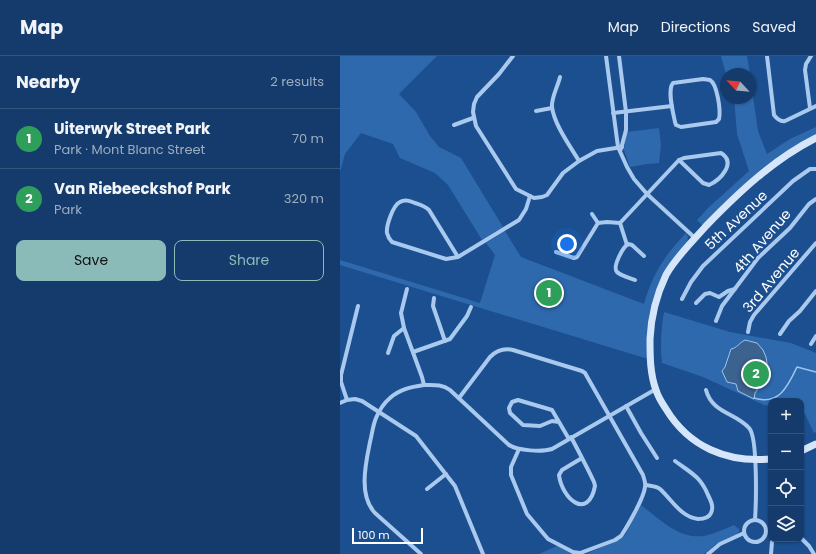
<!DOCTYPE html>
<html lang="en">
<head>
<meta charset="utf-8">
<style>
	body { margin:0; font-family:Poppins,sans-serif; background:#214673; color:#f1f3f6 }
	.controls { position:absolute; right:12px; bottom:12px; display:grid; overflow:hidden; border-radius:8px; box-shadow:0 1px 3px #0004 }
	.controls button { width:36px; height:36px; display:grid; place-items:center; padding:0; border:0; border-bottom:1px solid #33557e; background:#143b6b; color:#f1f3f6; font:20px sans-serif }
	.compass { position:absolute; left:380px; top:12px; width:36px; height:36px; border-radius:50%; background:#143b6b; box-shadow:0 1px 3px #0004; rotate:296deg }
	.scale { position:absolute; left:12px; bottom:10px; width:71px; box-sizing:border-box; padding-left:4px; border:2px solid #fff; border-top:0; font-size:11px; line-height:14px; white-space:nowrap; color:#fff; -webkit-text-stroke:3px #1b4f8f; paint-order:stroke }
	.you { position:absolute; left:227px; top:188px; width:14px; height:14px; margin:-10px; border:3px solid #fff; border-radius:50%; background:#1a73e8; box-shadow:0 0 0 6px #1a73e833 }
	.badge { display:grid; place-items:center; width:26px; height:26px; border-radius:50%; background:#8bbbb9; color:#fff; font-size:13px; font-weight:700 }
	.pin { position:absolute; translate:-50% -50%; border:2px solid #fff; box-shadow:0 1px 4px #0006 }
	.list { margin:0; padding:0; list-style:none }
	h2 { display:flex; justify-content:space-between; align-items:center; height:52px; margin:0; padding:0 16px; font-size:17px }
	h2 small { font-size:13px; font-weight:400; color:#9dadc1 }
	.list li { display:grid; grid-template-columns:26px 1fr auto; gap:12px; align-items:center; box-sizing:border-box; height:60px; padding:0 16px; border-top:1px solid #33557e }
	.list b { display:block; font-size:15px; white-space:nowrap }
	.list p { margin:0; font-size:13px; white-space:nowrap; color:#9dadc1 }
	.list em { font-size:13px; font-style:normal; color:#9dadc1 }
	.actions { display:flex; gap:8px; padding:12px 16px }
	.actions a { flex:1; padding:9px 0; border:1px solid #8bbbb9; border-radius:8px; text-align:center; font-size:14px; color:#8bbbb9 }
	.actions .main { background:#8bbbb9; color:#111 }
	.icon { flex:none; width:22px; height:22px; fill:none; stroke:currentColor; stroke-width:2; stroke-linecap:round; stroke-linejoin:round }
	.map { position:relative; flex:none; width:476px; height:498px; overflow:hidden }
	header { display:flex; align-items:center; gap:24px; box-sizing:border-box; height:56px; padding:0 20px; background:#143b6b; border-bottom:1px solid #33557e }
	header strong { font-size:19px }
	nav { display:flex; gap:22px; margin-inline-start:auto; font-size:14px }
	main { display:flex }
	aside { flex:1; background:#143b6b }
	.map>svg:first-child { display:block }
	.green { fill:#2e69ad }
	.water { fill:#3c6290; stroke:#9cc4f0 }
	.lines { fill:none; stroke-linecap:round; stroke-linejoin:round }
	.stream { stroke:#9cc4f0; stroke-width:1.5 }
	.street { stroke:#a9c9ee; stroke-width:4 }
	.secondary { stroke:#d6e6fa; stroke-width:7 }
	.labels { text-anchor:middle; stroke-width:3.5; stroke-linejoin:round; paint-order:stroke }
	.street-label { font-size:14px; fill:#fff; stroke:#1b4f8f }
</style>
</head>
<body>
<header>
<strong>Map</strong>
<nav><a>Map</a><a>Directions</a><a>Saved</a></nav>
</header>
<main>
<aside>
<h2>Nearby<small>2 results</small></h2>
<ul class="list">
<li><span class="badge" style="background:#2e9e5b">1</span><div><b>Uiterwyk Street Park</b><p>Park · Mont Blanc Street</p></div><em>70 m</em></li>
<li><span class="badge" style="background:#2e9e5b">2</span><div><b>Van Riebeeckshof Park</b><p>Park</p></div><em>320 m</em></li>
</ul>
<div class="actions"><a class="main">Save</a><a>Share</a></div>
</aside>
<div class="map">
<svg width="476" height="498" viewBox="0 0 476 498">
	<rect width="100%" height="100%" fill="#1b4f8f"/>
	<g class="green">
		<path d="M 0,0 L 97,0 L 59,38 L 76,56 L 90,80 L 99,91 L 121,102 L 163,171 L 142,184 L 108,129 L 95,117 L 60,102 L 53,88 L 21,77 L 5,98 L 0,116 Z"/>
		<path d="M 381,0 L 407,0 L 410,18 L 386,18 Z"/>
		<path d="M 410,20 L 418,75 L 427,98 L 450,83 L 476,71 L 476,79 C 430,101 399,136 363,170 L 357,164 L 368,152 L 409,115 L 397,78 L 394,42 L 410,42 Z"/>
		<path d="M 319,72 L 321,89 L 319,107 L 307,108 L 290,111 L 284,94 L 286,76 Z"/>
		<path d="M 165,175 L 181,201 L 304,248 C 312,219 324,200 346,177 L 348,181 L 347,186 L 324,217 L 308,303 L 0,209 L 0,204 L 140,247 L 155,199 L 146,187 Z"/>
		<path d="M 324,256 L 390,276 L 451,287 L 476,297 L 476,376 L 474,377 L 463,354 L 461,354 L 461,345 L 431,345 L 431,350 L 424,349 L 363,321 L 322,307 C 320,290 321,273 324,256 Z"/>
		<path d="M 301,449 C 321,464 338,483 364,480 C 374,478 384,473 394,469 L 400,474 L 397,478 L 376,488 L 364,498 L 246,498 L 281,483 L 285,479 Z"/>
		<path d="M 217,490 L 232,498 L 199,498 Z"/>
	</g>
	<path class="water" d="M 405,284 L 417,287 L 423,294 L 426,301 L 427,307 L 425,322 L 415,337 L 414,343 L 398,335 L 396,328 L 387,326 L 382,315 L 385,311 L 391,293 C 397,292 399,287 405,284 Z"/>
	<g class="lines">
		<path class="stream" d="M 414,342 C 439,350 448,330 457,311 L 476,316"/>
		<g class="street">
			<path d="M 173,0 L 159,18 L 137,41 L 134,48 L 133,56 L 136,70 L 176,133 L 194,142 L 202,141 L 207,139 L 223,117 L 239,105 L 257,95 L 282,91"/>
			<path d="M 266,0 L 278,91 L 287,111 L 294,123 L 307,138 L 355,182"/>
			<path d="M 279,0 L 286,56 L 286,74 L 281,93"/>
			<path d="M 427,0 L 434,59 C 437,63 440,66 445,65 L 476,50"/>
			<path d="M 220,21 C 218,30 211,42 212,51 C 214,68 230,90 239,105"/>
			<path d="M 363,23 L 370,24 C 377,28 381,54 379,63 L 376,66 L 341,71 L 336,69 L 335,66 C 333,56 327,34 333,27 Z"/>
			<path d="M 470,52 L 465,14 L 466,8 L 471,0"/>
			<path d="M 196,55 L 212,52"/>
			<path d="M 273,57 L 332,50"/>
			<path d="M 114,69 L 133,62"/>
			<path d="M 381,97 C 397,107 380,124 369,129 L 363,127 L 339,104 L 344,102 Z"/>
			<path d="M 252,158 L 258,167"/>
			<path d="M 280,167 L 339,104"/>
			<path d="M 280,167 L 287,189"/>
			<path d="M 216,196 L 234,202 L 237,201 L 258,167 L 267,166 L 280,167"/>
			<path d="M 118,201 L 89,154 C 85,150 81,149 75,147 C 70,145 65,143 60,146 C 53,149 46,170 47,177 C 48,181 49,183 52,186 L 106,203 L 118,201 L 179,164 L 186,153 L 190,140"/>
			<path d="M 295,224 C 290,222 281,220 277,216 C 272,211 283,191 288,188 L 292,189 L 304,200"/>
			<path d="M 67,233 L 61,257 L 64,272 L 82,321 L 84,329"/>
			<path d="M 94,242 L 93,250 L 105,285"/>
			<path d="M 342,243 L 351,226 L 363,210 L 453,125 L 470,113 L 476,113"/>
			<path d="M 356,247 L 365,238 L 370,237 L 379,241 L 388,235 L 395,233"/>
			<path d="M 18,250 L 1,319 L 1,326 L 7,344 L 15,343 L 22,345 L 76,380 L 115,430 L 143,498"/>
			<path d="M 376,265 L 382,250 L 418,202 L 450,172 L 469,148 L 476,143"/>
			<path d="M 408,276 L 410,266 L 414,259 L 476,187"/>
			<path d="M 440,278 L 449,265 L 460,255 L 476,235"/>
			<path d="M 471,288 L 476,280"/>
			<path d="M 73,296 L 110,283 L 127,260 L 131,251"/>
			<path d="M 48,297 L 54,280 L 64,272"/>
			<path d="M 366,334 C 372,357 396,357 409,372 C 418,381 416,449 415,464"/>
			<path d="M 119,342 L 150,301 C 157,294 164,292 173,294 L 242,315 L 245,317 L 303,419 C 304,423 306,427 305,431 C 304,442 287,471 281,480 L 275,484 L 240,497 L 233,496 L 208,483 L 187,458 L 171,419 L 171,411 L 179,393"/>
			<path d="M 0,347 L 7,344"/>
			<path d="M 286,350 L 301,377 L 317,402"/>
			<path d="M 219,366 L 212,365 L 200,370 L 183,369 L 170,357 L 169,352 L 172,346 L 178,344 L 212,354 L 229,383"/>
			<path d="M 231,381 C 239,396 247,411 254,426 L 255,430 C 248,465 222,443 219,419 L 222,414 L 242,402"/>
			<path d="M 306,429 C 310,430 317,430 320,433 C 332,444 341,461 358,463 C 363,463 369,462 371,457 C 374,451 371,445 368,439 C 360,420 351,417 335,405"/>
			<path d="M 87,433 L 106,418"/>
			<circle cx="415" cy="475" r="11"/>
			<path d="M 461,482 L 469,490 L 474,498"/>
			<path d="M 81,498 L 35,457 C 18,439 26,406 30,386 C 32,378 33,369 36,362 C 39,355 44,347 50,342 C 60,333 71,331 84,329 C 94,329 102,328 110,334 L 169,389 C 178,395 202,396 212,393 L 316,333"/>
			<path d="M 368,498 L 380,488 L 404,477"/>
			<path d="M 431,498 L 432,486"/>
		</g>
		<g class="secondary">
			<path d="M 461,395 L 476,388"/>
			<path d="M 431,403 C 387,407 349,391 326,353 C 322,347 318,341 316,334 C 310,318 310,300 310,283 C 311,261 316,240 326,219 C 336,201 352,186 366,170 C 399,136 434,103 476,82"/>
		</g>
	</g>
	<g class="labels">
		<g class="street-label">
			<text transform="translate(396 164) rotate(-43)" y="5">5th Avenue</text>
			<text transform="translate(422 185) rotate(-49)" y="5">4th Avenue</text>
			<text transform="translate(431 224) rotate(-50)" y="5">3rd Avenue</text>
		</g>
	</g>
</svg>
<div class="controls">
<button>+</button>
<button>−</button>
<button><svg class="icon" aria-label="locate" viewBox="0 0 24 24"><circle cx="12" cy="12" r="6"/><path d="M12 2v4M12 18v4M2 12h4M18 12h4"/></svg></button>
<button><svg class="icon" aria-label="layers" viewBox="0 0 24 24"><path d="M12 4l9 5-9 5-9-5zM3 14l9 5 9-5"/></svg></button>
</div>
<svg class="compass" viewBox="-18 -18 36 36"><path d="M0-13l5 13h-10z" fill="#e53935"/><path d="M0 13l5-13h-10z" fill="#9dadc1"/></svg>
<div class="scale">100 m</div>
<div class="you"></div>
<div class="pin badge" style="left:209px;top:237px;background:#2e9e5b">1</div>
<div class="pin badge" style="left:416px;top:318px;background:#2e9e5b">2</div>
</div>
</main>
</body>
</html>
